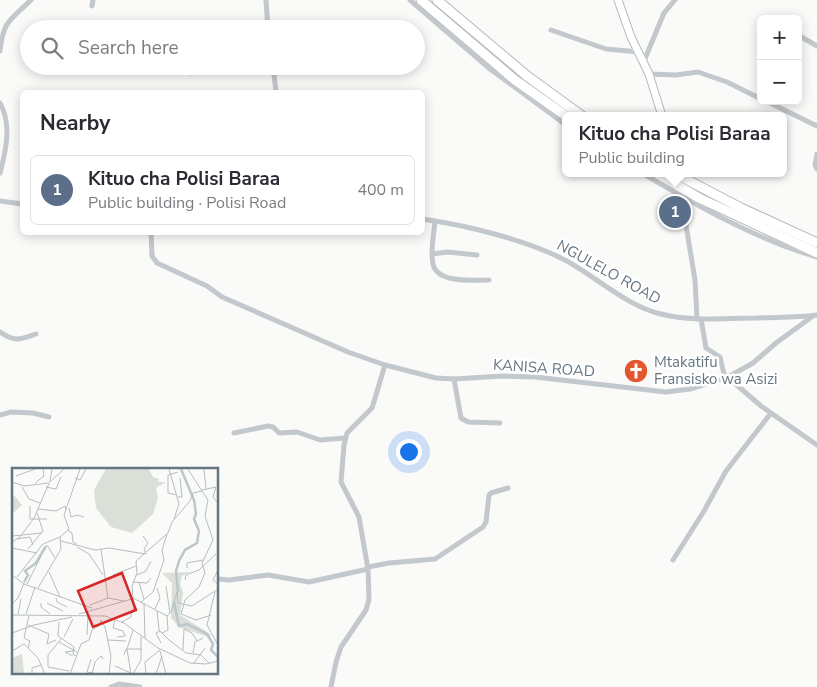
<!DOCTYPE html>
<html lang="en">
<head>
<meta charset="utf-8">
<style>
	body { margin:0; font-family:"Nunito Sans",sans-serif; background:#f2f2f3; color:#2b2b33 }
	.controls { position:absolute; right:15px; top:15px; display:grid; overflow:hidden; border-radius:8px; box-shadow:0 2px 12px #0003 }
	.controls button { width:45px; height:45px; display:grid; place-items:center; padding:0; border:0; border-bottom:1px solid #e1e1e2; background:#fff; color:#2b2b33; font:25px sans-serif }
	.you { position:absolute; left:408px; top:451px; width:18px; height:18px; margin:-12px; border:4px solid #fff; border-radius:50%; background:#1a73e8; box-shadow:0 0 0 8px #1a73e833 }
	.badge { display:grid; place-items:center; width:32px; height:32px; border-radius:50%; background:#111827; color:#fff; font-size:16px; font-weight:700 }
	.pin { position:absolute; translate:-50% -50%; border:2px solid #fff; box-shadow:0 1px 5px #0006 }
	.popup { position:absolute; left:562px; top:112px; width:225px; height:65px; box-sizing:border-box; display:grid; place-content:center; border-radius:8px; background:#fff; filter:drop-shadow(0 1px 4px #0005); font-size:16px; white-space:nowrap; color:#7c7c81 }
	.popup b { font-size:19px; color:#2b2b33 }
	.popup::after { content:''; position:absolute; left:50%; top:100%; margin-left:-10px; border:10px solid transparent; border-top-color:#fff }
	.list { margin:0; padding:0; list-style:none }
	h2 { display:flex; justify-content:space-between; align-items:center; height:65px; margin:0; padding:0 20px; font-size:21px }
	h2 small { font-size:16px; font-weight:400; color:#7c7c81 }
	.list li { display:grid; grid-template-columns:32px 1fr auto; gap:15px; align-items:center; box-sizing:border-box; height:70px; margin:0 10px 10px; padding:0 10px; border:1px solid #e1e1e2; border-radius:8px }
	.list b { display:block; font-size:19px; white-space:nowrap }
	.list p { margin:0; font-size:16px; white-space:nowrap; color:#7c7c81 }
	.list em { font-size:16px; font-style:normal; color:#7c7c81 }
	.icon { flex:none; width:28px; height:28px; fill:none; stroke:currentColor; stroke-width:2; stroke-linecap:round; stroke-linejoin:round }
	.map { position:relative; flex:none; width:817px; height:687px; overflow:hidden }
	.search { position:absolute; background:#fff; box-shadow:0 2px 12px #0003; left:20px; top:20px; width:405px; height:55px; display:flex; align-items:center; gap:12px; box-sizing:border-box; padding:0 18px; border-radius:28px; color:#7c7c81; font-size:19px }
	.panel { position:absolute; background:#fff; box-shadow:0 2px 12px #0003; left:20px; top:90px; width:405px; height:145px; border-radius:8px }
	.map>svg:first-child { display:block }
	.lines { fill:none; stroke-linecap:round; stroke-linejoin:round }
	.secondary-casing { stroke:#b3babf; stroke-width:9 }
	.highway-casing { stroke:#b4b9bd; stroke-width:11 }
	.street { stroke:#c3c8cc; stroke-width:5 }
	.secondary { stroke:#fff; stroke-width:7 }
	.highway { stroke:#fff; stroke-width:9 }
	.labels { text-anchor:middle; stroke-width:5; stroke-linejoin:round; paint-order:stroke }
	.street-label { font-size:15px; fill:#657683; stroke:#fff }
	.poi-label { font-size:15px; fill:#657683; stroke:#fff; text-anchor:start }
	.inset-river { fill:none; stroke:#bbc7cb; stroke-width:2.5 }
	.inset-road { fill:none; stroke:#b5bdc2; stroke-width:1 }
	.view { fill:#d62828; fill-opacity:0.15; stroke:#d62828; stroke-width:2.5 }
	.inset-edge { fill:none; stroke:#657683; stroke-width:2.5 }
</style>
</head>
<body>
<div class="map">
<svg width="817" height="687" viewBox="0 0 817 687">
	<rect width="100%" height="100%" fill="#fafaf8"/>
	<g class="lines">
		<g class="secondary-casing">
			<path id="secondary" d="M 618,0 L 631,37 L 649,74 L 662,116"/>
		</g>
		<g class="highway-casing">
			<g id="highway">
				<path d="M 421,0 L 515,80 L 566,116"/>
				<path d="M 437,0 L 527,76 L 582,116"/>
				<path d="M 656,173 L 699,198 L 817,253"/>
				<path d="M 674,173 L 741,208 L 817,243"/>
			</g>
		</g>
		<g class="street">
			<path d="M 266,0 L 268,29"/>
			<path d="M 410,0 L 490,69 L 566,125"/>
			<path d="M 92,6 L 93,0"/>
			<path d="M 551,30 L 606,49 L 639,52"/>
			<path d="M 798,35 L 817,46"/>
			<path d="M 0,51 C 3,20 11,20 31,0"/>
			<path d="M 644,61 L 664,13 L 675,0"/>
			<path d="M 273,66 L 276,92"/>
			<path d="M 190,73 L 194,66"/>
			<path d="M 649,74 L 676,75 L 698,72 L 727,82 L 761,99"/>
			<path d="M 766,101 L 817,126"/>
			<path d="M 0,103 C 12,125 6,150 0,173"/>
			<path d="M 817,154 L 815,165 L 817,169"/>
			<path d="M 642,173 C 698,206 755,239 817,257"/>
			<path d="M 684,196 L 685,219 L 695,280 L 697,319"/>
			<path d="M 0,201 L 22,204"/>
			<path d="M 422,219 C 466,225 526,240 565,260 C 595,276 628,307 661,314 C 692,322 725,318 756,318 C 776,317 797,318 817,315"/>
			<path d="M 435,221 C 434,234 430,251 433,264 C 437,284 475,280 489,280"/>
			<path d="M 151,232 L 152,256 L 157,263 L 207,286 L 222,297 L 348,352 L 385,365 L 436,378 L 454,379 L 503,376 L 535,377 L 666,392 L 690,389 L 728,377 L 753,363 L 776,343 L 813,316"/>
			<path d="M 432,254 L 447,252 L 477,255"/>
			<path d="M 701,319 L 706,348 L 720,357 L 724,374 L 761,406 L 817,445"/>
			<path d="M 0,332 C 15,342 19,340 36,334"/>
			<path d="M 454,379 L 461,418 L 468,422 L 500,423"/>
			<path d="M 0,415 L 11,412 L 33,413 L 49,417"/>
			<path d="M 234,433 L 268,426 L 273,427 L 279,433 L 297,432 L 320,440 L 345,438"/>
			<path d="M 673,560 L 704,511 L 726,471 L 771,413"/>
			<path d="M 368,567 L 389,563 L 435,559 L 483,527 L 486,522 L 489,495 L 491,493 L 508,488"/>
			<path d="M 218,579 L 229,580 L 268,575 L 309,582 L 368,569"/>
			<path d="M 111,687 L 119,684 L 140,687"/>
			<path d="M 331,687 L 336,662 L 341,647 L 366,610 L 369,599 L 368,569 L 359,517 L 341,482 L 344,445 L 347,433 L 372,408 L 385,365"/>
		</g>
		<use href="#secondary" class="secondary"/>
		<use href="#highway" class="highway"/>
	</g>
	<defs>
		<g id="church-disc" transform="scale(1.25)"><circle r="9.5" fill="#e4572e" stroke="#fff"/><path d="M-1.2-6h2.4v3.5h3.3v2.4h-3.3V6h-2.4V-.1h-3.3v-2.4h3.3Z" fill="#fff"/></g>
	</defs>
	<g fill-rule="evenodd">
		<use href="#church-disc" x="636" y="371"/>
	</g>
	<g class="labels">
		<g class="street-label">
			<text transform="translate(609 272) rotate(29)" y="5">NGULELO ROAD</text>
			<text transform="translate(544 368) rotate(4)" y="5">KANISA ROAD</text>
		</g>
		<g class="poi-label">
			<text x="654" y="367">Mtakatifu<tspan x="654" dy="17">Fransisko wa Asizi</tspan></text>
		</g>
	</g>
	<g transform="translate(12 468)">
		<rect width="206" height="206" fill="#fafaf8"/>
		<path d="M 94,1 L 137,1 L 141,9 L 147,11 L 146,14 L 154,14 L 144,20 L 146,30 L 141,46 L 120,65 L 99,59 L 84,40 L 82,22 ZM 0,25 L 10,37 L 0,46 ZM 178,104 L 170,108 L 168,116 L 171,125 L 168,147 L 195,164 L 199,167 L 196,169 L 167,159 L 159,150 L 160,115 L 150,105 ZM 10,186 L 12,206 L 0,206 L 0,190 Z" fill="#dadfd7"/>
		<path class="inset-river" d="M 12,114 L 16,107 L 13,103 L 24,95 L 34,78M 166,124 L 164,103 L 167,93 L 173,82 L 185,75 L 187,63 L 182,51 L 184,46 L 182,32 L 169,1M 162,134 L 167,158 L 175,156 L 195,166 L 201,176 L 199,182 L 206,189"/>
		<path class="inset-road" d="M 157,1 L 167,36 L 162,51M 192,1 L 194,21M 4,8 L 23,1M 63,10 L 68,12 L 74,1M 39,13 L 52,1M 0,14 L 12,18 L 36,15M 23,15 L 32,8 L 31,1M 10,19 L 17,31 L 28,35M 34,19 L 44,21 L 49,9M 190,22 L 204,19 L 201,29 L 206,35M 190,23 L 196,32 L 193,48 L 201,72 L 190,95 L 193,105 L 187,119 L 173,132 L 169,146 L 184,152 L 199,147M 165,27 L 156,25 L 156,7 L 166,4M 166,29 L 170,29 L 168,10M 18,38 L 18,51 L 35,51M 57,40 L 59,49 L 65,47 L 72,49M 26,41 L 44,43 L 53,38 L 54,42M 55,62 L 60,65 L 61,74 L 65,76M 0,68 L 30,65M 131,68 L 136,75 L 132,81 L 134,86M 5,71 L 18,69 L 21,77M 49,73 L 83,82 L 97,80 L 133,86M 0,74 L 8,69 L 22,50 L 38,13 L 40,1M 35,77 L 43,90M 65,79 L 77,86 L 91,107M 0,80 L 25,85M 16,81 L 31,63 L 25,45M 89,81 L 96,130M 175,100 L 175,95 L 191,92M 206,102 L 201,112 L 206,116M 37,104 L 48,129M 0,107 L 12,116 L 80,140M 101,107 L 124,98M 125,107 L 134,103 L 139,93M 5,109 L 31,76 L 48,69M 173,112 L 174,107 L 187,102 L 204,86M 121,114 L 135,115 L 139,110M 127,114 L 132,131M 15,116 L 29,88M 154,118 L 158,145M 26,120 L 49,81 L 48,69 L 57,61 L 52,47 L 68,1M 203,124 L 195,157 L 206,177M 44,130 L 45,134 L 55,139M 121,130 L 155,148 L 159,144 L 165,124 L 166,135 L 180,138 L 206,121M 129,134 L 141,124 L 152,92 L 150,82 L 155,66M 29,135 L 29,139 L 38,146M 35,135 L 51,143M 132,135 L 133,170M 0,136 L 6,130 L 12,115M 78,137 L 96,130 L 112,133M 143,141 L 148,130 L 145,120M 122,143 L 120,118 L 125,105 L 124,93 L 156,65 L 160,54 L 178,33 L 181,25 L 190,23 L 176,1M 145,143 L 147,162 L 157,172 L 174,185 L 189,187 L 197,195M 6,146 L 9,131M 14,146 L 23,119M 67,146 L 120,131M 0,147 L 93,148 L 112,155 L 146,180 L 178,195 L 194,196 L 206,193M 89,152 L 93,159 L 99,188 L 97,206M 103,152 L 101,160 L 111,163 L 113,168 L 105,169M 47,154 L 46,168 L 62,179 L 61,186 L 64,188M 110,154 L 119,149 L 119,143M 16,157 L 37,166 L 35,176 L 44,172M 148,163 L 144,165 L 149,175M 0,165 L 22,157 L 60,149M 150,165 L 156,162 L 155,148M 75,167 L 76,148M 52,169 L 61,151M 49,171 L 36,187 L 36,199 L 57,203M 96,172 L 114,173M 47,174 L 65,184M 16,180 L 18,173 L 12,170 L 17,148M 171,182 L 172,161 L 180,165 L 185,173M 0,183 L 12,176 L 26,190 L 33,206M 148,183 L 154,206M 181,185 L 183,174 L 191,170M 112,187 L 114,181 L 130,181M 61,188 L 53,184 L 61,183M 79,191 L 75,204 L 85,206M 182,195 L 193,180M 103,198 L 119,205M 20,206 L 20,200 L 29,197M 58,206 L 69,176 L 77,172 L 80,162 L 88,157 L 89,152M 80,206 L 83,194 L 89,188 L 91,191M 119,206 L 115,181 L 121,162M 121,206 L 129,192 L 129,169M 134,206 L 133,194 L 148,182M 144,206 L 150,188"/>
		<path class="view" d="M 110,105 L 124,142 L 81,159 L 66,123 Z"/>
		<rect width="206" height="206" class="inset-edge"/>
	</g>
</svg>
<div class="controls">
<button>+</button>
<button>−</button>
</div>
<div class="you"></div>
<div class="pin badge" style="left:675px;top:212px;background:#5c6f8a">1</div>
<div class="popup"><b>Kituo cha Polisi Baraa</b>Public building</div>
<div class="search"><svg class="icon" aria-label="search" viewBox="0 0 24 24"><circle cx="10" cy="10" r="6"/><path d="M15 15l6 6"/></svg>Search here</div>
<section class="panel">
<h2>Nearby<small></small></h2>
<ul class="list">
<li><span class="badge" style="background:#5c6f8a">1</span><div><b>Kituo cha Polisi Baraa</b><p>Public building · Polisi Road</p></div><em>400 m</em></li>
</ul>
</section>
</div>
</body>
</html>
